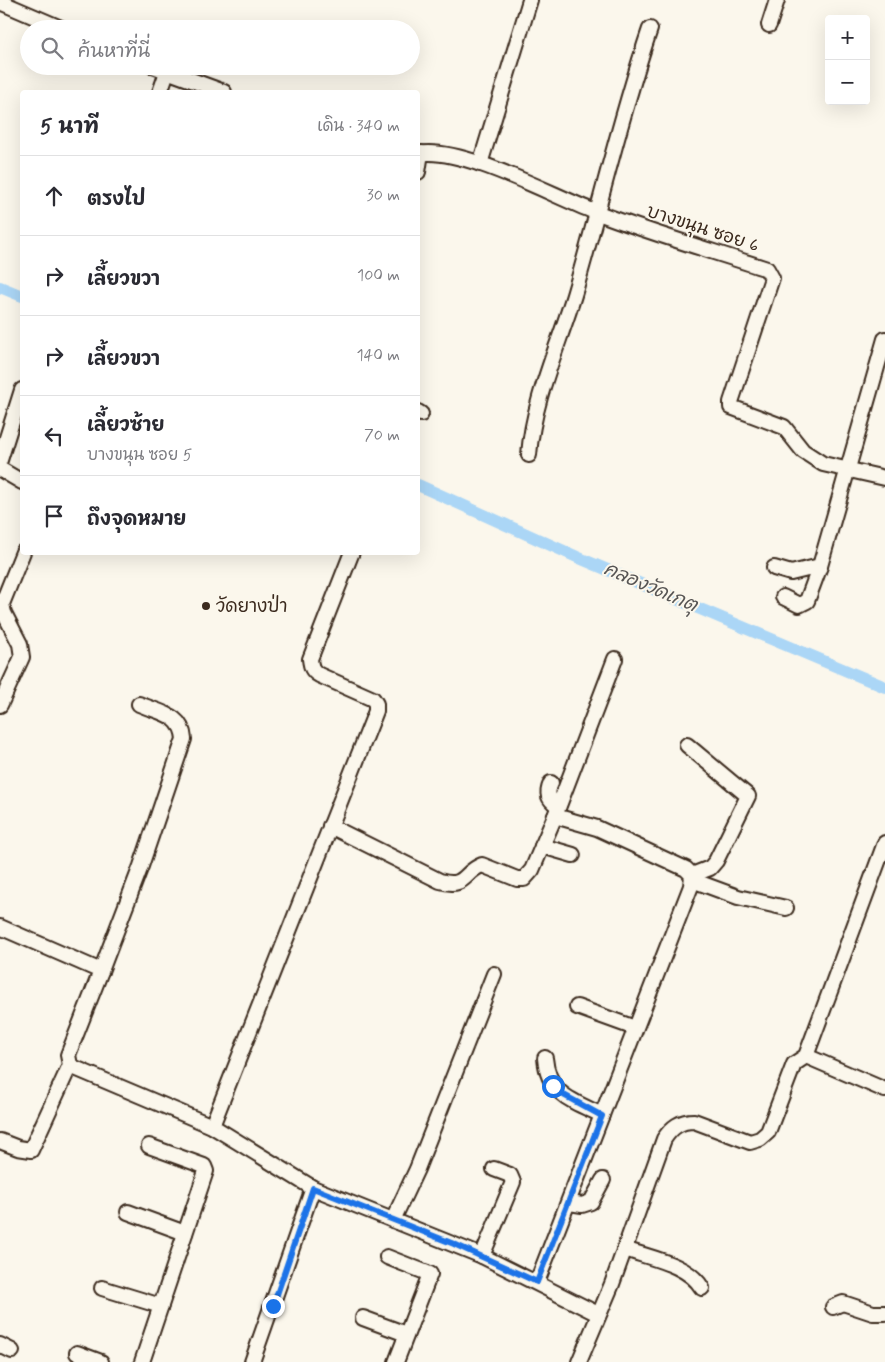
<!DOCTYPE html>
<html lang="th">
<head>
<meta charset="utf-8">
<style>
	body { margin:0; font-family:Mynerve,"Playpen Sans Thai",sans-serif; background:#f7f7f7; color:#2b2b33 }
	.controls { position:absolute; right:15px; top:15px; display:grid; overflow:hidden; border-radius:5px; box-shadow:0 5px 20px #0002 }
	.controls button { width:45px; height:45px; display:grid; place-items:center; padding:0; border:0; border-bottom:1px solid #e1e1e2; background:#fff; color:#2b2b33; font:25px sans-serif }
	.stop { position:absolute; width:15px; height:15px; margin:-11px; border:4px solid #1a73e8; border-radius:50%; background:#fff }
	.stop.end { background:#1a73e8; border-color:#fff; box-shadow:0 1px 5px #0008 }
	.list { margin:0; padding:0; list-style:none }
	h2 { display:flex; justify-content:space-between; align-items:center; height:65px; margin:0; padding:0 20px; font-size:21px }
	h2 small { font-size:16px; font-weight:400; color:#7c7c81 }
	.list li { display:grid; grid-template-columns:32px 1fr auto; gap:15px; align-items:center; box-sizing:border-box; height:80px; padding:0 20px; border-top:1px solid #e1e1e2 }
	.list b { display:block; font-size:19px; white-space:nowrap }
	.list p { margin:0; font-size:16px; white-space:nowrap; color:#7c7c81 }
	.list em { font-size:16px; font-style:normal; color:#7c7c81 }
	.icon { flex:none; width:28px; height:28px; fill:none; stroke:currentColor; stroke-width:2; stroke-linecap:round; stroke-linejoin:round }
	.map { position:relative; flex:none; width:885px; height:1362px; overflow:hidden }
	.search { position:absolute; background:#fff; box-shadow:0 5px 20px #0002; left:20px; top:20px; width:400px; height:55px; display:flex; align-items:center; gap:12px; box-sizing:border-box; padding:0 18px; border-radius:28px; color:#7c7c81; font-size:19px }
	.panel { position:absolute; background:#fff; box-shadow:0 5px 20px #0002; left:20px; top:90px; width:400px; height:465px; border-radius:5px }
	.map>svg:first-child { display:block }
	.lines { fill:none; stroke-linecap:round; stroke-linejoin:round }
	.canal { stroke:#abd6f6; stroke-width:12 }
	.minor-casing { stroke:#3b2a1e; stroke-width:18 }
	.minor { stroke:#fbf7ec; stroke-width:14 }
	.route { stroke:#1a73e8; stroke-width:6 }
	.poi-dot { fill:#3b2a1e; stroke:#fbf7ec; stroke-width:2 }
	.labels { text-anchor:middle; stroke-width:4; stroke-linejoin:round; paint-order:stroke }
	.street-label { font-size:18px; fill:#3b2a1e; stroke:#fbf7ec }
	.poi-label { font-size:18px; fill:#3b2a1e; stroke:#fbf7ec; text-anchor:start }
	.water-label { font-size:19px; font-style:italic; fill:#575554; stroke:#fbf7ec }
</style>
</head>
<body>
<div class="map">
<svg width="885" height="1362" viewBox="0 0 885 1362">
	<rect width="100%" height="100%" fill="#fbf7ec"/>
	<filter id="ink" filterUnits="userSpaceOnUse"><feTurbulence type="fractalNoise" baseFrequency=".02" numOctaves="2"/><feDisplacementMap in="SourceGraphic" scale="10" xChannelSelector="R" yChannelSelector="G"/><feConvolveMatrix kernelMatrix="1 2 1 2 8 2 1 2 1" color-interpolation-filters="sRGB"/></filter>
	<g filter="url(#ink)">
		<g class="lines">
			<g class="canal">
				<path d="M 0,287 L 22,296"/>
				<path d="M 418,485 L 577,557 L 885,687"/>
			</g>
			<g class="minor-casing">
				<g id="minor">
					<path d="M 0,2 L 63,29"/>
					<path d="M 769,25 L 777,0"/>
					<path d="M 153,66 L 224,92"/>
					<path d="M 160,92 L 167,72"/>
					<path d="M 418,154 C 460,145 551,195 593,211 C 650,233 709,250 767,269 L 772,278 L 731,402 L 731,407 L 784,427 L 803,451 L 823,464 L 885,478"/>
					<path d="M 480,164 L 530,0"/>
					<path d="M 418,172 L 421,153"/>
					<path d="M 418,412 L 421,414"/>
					<path d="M 529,455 C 533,401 558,347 574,295 C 600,207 620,117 650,29"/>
					<path d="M 0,460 L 22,390"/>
					<path d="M 0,469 L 22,482"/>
					<path d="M 774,568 L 791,573 L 820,566 L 885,339"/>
					<path d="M 783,597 L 799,605 L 807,601 L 820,566"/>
					<path d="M 0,705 L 22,657 L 20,644 L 4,613 L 2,604 L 23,552"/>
					<path d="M 687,745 L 748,796 L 716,861 L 710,868 L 692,875"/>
					<path d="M 551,783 C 546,794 548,799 558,806"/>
					<path d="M 555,816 L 615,659"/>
					<path d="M 330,826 L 440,881 C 466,889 463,872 482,865 L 517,879 L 524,879 L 532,870 L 555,816 L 597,828 L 686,869 L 692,875 L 691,886 L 537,1282"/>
					<path d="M 542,846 L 573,855"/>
					<path d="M 692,880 L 738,897 L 786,908"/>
					<path d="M 0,927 L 101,971 L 68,1055 L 70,1065 L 75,1068 L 212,1126 L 313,1188 L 482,1256 L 598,1314"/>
					<path d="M 101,971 L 141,866 L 184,739 C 182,714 160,713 139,704"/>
					<path d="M 577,1007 L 635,1028"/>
					<path d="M 806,1056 L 885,1090"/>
					<path d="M 545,1058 C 548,1095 573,1101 602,1115"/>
					<path d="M 212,1126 L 376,711 L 376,704 L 373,699 L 319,675 C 312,671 311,667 310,659 L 352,552"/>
					<path d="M 0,1141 L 18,1148 L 31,1150 L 70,1065"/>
					<path d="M 570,1203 L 582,1205 L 591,1202 L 603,1180"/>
					<path d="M 128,1212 L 185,1233"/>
					<path d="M 393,1220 L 417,1169 L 494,974"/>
					<path d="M 625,1249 C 649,1258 688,1264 702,1288"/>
					<path d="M 482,1256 L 513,1182 L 510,1175 L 494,1169"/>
					<path d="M 387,1257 L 430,1274 L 396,1362"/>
					<path d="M 102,1288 L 161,1306"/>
					<path d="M 833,1307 L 843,1303 L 873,1313 L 885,1313"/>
					<path d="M 363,1318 L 406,1334"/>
					<path d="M 0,1345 L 12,1351"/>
					<path d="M 77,1353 L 101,1362"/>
					<path d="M 142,1362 L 206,1171 L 204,1166 L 149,1146"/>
					<path d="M 252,1362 L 313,1188"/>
					<path d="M 579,1362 L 612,1284 L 664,1139 C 672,1127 680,1121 694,1121 L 750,1142 L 760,1139 L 768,1132 L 794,1064 L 806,1056 L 885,843"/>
				</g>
			</g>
			<use href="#minor" class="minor"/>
		</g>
	</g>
	<g class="lines" filter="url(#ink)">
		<path class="route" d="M 273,1306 L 313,1188 L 454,1244 L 537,1282 L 602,1116 L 560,1093 L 553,1086"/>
	</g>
	<circle class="poi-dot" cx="206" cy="606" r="5"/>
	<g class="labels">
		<g class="street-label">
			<text transform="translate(703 228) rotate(18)" y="6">บางขนุน ซอย 6</text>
		</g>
		<g class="poi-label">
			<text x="216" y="612">วัดยางป่า</text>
		</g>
		<g class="water-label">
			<text transform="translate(651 586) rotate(23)" y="7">คลองวัดเกตุ</text>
		</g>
	</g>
</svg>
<div class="controls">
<button>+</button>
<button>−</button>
</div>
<div class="stop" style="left:553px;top:1086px"></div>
<div class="stop end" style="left:273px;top:1306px"></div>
<div class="search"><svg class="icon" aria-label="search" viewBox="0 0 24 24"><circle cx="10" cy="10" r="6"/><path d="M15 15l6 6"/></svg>ค้นหาที่นี่</div>
<section class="panel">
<h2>5 นาที<small>เดิน · 340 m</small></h2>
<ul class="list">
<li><svg class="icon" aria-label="ahead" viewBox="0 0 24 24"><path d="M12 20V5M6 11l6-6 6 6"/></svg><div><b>ตรงไป</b></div><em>30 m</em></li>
<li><svg class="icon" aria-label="right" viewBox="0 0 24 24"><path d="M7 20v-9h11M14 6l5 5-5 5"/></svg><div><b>เลี้ยวขวา</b></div><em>100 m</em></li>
<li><svg class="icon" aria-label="right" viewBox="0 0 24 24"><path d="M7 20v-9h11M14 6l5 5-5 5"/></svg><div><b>เลี้ยวขวา</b></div><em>140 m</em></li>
<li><svg class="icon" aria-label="left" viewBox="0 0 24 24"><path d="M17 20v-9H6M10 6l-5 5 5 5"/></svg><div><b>เลี้ยวซ้าย</b><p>บางขนุน ซอย 5</p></div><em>70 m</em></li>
<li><svg class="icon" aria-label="arrive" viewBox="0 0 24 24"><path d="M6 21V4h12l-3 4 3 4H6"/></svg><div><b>ถึงจุดหมาย</b></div></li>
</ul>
</section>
</div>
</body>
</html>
